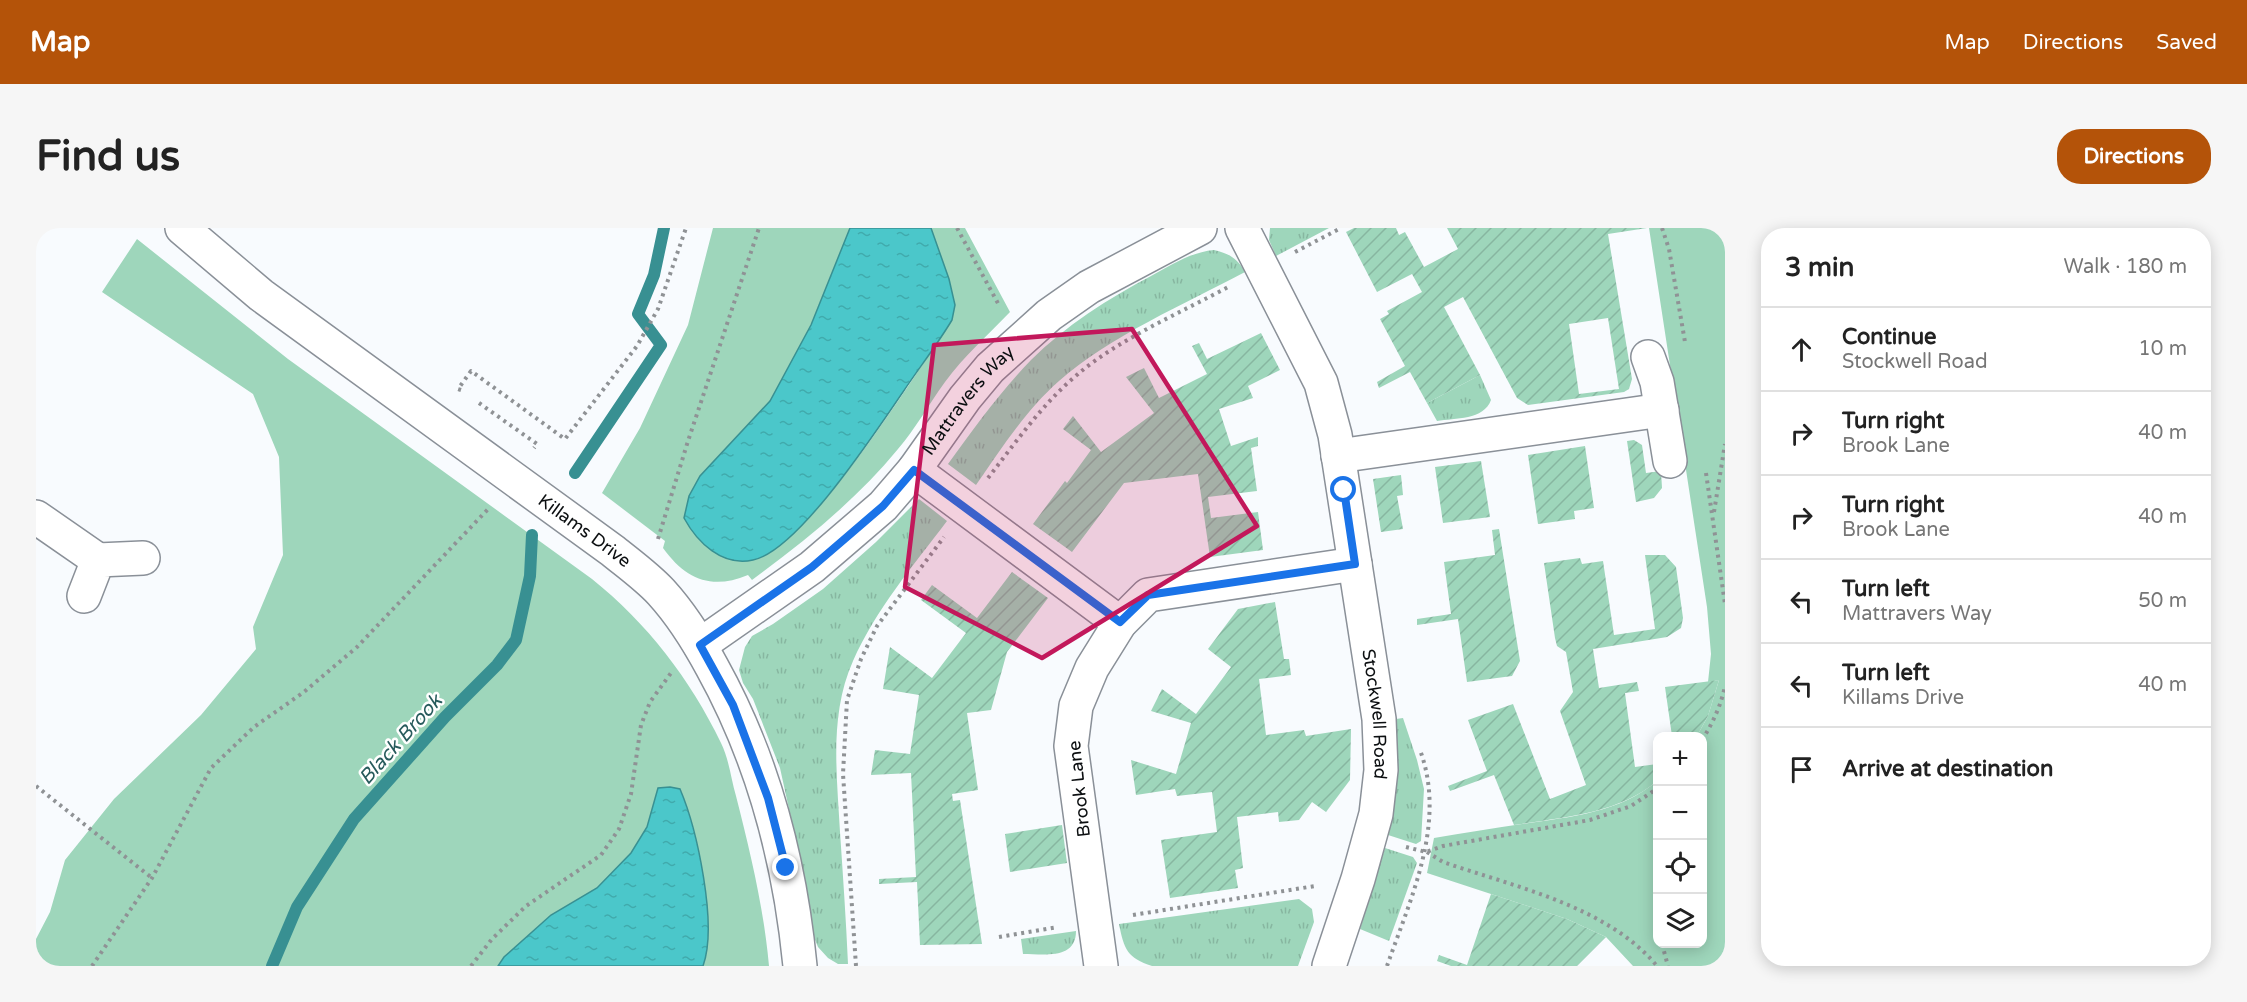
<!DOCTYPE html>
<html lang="en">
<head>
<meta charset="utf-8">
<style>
	body { margin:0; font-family:"Varela Round",sans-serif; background:#f6f6f6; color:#222 }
	.controls { position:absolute; right:18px; bottom:18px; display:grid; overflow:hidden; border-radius:12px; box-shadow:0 3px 15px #0003 }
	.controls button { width:54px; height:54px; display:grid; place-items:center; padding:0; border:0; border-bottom:2px solid #e0e0e0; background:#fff; color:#222; font:30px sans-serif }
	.stop { position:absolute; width:18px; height:18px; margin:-14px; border:4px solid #1a73e8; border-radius:50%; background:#fff }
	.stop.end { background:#1a73e8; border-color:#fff; box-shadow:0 2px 6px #0008 }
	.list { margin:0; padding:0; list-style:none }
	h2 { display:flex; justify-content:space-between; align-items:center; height:78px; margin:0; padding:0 24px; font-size:26px }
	h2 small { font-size:20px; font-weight:400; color:#767676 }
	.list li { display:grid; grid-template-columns:39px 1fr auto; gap:18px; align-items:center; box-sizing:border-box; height:84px; padding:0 24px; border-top:2px solid #e0e0e0 }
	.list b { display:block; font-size:22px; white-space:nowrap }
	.list p { margin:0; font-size:20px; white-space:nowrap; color:#767676 }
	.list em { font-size:20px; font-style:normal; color:#767676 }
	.icon { flex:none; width:33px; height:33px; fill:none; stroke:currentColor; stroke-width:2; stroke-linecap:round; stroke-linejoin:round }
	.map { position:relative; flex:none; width:1689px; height:738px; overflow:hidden; border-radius:24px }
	header { display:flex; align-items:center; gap:36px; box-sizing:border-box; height:84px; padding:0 30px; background:#b45309; color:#fff }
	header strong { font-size:28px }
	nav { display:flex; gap:33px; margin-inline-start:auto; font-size:21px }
	.intro { display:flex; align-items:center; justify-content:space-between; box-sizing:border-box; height:144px; padding:0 36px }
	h1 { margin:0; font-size:42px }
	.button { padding:15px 27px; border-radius:24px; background:#b45309; color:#fff; font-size:21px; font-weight:700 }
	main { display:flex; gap:36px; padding:0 36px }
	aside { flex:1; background:#fff; border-radius:24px; box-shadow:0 3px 15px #0003 }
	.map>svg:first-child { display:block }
	.grass { fill:url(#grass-tufts) }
	.park { fill:#9ed6bb }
	.garden { fill:url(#garden-furrows); fill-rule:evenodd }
	.water { fill:url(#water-ripples); stroke:#389092; stroke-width:1.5 }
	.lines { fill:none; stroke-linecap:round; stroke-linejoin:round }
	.stream { stroke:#389092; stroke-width:12 }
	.minor-casing { stroke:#8a9098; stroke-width:36 }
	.path { stroke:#8f9295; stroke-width:4; stroke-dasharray:3 4.5; stroke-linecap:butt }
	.minor { stroke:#fff; stroke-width:33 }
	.route { stroke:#1a73e8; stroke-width:8 }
	.marked { fill:#c2185b; fill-opacity:0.2; stroke:#c2185b; stroke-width:4.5; stroke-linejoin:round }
	.labels { text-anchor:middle; stroke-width:5; stroke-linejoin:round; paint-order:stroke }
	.street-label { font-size:18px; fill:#0c0f11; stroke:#fff }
	.water-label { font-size:20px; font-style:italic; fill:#275b5c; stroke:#fff }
</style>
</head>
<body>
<header>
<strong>Map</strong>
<nav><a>Map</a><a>Directions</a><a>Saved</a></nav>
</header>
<div class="intro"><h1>Find us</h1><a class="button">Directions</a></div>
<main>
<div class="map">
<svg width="1689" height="738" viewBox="0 0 1689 738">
	<defs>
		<pattern id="grass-tufts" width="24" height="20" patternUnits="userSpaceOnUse" patternTransform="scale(1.5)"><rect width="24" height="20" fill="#9ed6bb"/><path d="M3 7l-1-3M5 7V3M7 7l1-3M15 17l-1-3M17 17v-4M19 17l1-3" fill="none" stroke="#87b6a0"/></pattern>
		<pattern id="garden-furrows" width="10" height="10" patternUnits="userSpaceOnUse" patternTransform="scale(1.5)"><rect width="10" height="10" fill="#9ed6bb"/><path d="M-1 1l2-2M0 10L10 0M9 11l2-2" fill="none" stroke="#87b6a0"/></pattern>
		<pattern id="water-ripples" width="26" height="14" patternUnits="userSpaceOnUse" patternTransform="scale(1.5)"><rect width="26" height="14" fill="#4bc7ca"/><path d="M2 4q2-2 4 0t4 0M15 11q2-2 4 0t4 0" fill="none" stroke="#40aaac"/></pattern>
	</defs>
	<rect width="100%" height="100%" fill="#f8fbfe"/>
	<g class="grass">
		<path d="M 1234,0 L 1293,0 L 1240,28 L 1233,12 Z"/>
		<path d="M 1178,22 C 1194,26 1201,30 1209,44 C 1149,76 1074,108 1023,153 C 990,182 965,221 940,257 L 912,236 C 938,200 964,164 995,132 C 1029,98 1073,70 1115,48 C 1135,37 1155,24 1178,22 Z"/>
		<path d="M 1444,147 L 1455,172 C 1448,192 1419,190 1401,193 L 1391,175 Z"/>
		<path d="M 883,271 L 911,293 C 877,338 840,381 817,433 C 793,487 801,547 804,604 C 807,648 810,692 812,736 L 802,736 L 792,730 L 782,719 L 777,707 L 767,645 L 744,540 L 717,471 L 707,455 L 703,442 L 709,419 L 716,408 L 737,396 L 787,361 L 840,314 Z"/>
		<path d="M 1367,490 L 1381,532 L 1388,561 L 1385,613 L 1380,616 L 1352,607 C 1360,568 1361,531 1360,491 Z"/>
		<path d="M 1349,620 L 1377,629 L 1381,635 L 1353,713 L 1324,701 Z"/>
		<path d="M 1263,671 L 1276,681 L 1278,694 L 1262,738 L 1116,738 C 1091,730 1088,721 1083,696 Z"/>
		<path d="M 1040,703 C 1040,732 1008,726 987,726 L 985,711 Z"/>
	</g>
	<g class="park">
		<path d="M 677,0 L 814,0 L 775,97 L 734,173 L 664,248 L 653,268 L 648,290 C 662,305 678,329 700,332 C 705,333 713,333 718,332 C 774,316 869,160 905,110 L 895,0 L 929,0 L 974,84 C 952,107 928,128 909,154 C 893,176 880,200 862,221 C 820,272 769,313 716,352 L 712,347 C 676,362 650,352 627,320 L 629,313 L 566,265 L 604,200 L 652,97 Z"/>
		<path d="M 1613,0 L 1689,0 L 1689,738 L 1597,738 L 1570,709 L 1531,691 L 1391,645 L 1398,610 C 1428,605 1457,600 1486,596 C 1533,589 1584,585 1621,553 L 1622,716 L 1666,716 L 1666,508 L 1661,508 L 1672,488 L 1683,452 L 1672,454 L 1675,426 L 1671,379 Z"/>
		<path d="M 101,11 L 252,131 L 556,351 C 611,395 654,451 685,515 C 693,531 695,551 700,568 C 714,623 728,681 733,738 L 667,738 C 681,697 661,601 644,561 L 622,560 L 611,599 L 595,625 L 561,660 L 515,687 L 468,729 L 462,738 L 0,738 L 0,711 L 14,684 L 29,632 L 78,571 L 165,487 L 220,421 L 217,399 L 247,327 L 243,229 L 217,166 L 66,64 Z"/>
	</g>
	<g class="garden">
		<path d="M 1318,0 L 1360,0 L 1363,7 L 1369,4 L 1388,39 L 1422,21 L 1411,0 L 1611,0 L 1572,6 L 1596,151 L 1593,161 L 1588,164 L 1492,177 L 1481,170 L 1427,69 L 1408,79 L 1444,147 L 1391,175 L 1374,144 L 1343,160 L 1341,154 L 1369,138 L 1344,91 L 1353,86 L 1351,83 L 1386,64 L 1376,46 L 1341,64 L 1310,4 ZM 1572,90 L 1583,161 L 1543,166 L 1533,96 Z"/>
		<path d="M 1225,105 L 1244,142 L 1212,158 L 1217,170 L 1183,181 L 1195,218 L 1222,209 L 1222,218 L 1215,220 L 1221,263 L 1172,269 L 1175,290 L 1222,284 L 1227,322 L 1174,329 L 1162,246 L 1088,255 L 1036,324 L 997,296 L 1029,253 L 1031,255 L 1055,222 L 1027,201 L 1037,188 L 1065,224 L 1118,185 L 1090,149 L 1108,140 L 1123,170 L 1171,146 L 1156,118 L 1163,115 L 1171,131 Z"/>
		<path d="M 1598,212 L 1606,217 L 1610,245 L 1625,243 L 1626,260 L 1618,270 L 1600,274 L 1591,213 Z"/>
		<path d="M 1549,218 L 1558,280 L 1538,283 L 1539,291 L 1502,296 L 1492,227 Z"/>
		<path d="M 1445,233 L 1454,289 L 1407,295 L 1399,239 Z"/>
		<path d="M 1365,247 L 1367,267 L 1361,268 L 1367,301 L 1345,304 L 1337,251 Z"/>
		<path d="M 1463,301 L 1484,433 L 1476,448 L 1431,454 L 1422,391 L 1381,397 L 1381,391 L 1415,386 L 1408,334 L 1459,327 L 1456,302 Z"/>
		<path d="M 1609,327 L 1629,327 L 1640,339 L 1647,390 L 1645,400 L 1631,409 L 1557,421 L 1563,460 L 1601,454 L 1603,463 L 1589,465 L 1599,539 L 1621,536 L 1621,553 C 1582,586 1528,589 1478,597 L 1458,547 L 1414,563 L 1412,558 L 1451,543 L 1432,492 L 1477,476 L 1514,571 L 1550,557 L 1524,483 L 1537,464 L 1530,424 L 1521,418 L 1519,410 L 1508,335 L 1544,330 L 1546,336 L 1567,333 L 1578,407 L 1619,401 Z"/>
		<path d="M 976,344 L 1012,370 L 971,424 L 955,482 L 931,485 L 942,562 L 916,566 L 917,573 L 924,572 L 946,716 L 884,717 L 881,654 L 843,656 L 843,651 L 880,649 L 875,545 L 835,547 L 839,522 L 874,526 L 883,467 L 847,461 L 854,419 L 896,450 L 930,405 L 885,372 L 896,357 L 941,390 Z"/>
		<path d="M 1239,374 L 1248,431 L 1253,431 L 1255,447 L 1223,451 L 1230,507 L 1268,502 L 1270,508 L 1315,501 L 1314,552 L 1290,584 L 1276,574 L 1263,592 L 1243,594 L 1242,584 L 1201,589 L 1207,640 L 1199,642 L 1202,660 L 1134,670 L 1125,612 L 1181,604 L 1176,564 L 1141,568 L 1139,561 L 1100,567 L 1095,532 L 1140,546 L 1155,495 L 1115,483 L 1126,461 L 1160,486 L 1195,439 L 1172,421 L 1202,381 Z"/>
		<path d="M 1683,452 L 1672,488 L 1661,508 L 1636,508 L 1629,459 Z"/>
		<path d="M 1026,597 L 1031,635 L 974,644 L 969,606 Z"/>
		<path d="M 1455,666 L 1531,691 L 1570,709 L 1541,738 L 1415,738 L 1401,733 L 1403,727 L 1431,737 Z"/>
	</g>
	<g class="water">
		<path d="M 814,0 L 895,0 L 913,51 L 919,77 L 916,92 C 901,117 883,140 867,164 C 840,203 762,323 717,332 C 686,339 661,314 648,290 L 653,268 L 664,248 L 734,173 L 775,97 Z"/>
		<path d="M 634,559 L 644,561 C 661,601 682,697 667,738 L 462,738 L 468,729 L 515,687 L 561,660 L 595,625 L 611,599 L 622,560 Z"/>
	</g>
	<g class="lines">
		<g class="stream">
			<path d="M 539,245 L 625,117 L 602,86 L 618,47 L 628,0"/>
			<path d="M 236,738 L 261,679 L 318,591 L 409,489 L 461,437 L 480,412 L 494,348 L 496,307"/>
		</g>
		<g class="minor-casing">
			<g id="minor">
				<path id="s1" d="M 146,0 L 225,67 L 577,323 C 593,336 611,349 625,364 C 646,387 662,413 676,439 C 727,531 754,634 764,738"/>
				<path id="s2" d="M 1206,0 L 1285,155 L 1299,207 L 1343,491 L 1345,542 L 1340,586 L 1322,651 L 1293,738"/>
				<path d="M 1612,129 L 1621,154 L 1634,233"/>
				<path d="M 1302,228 L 1626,182"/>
				<path d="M 878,242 L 1084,395"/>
				<path d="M 0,289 L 62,332"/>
				<path d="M 48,368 L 62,332 L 107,330"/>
				<path id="s3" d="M 664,417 L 776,339 L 847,278 L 878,242 L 929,170 L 954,140 L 1013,87 L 1053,59 L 1164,0"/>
				<path d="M 1065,738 L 1035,518 L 1040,478 L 1056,440 L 1084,395 L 1112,367 L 1319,336"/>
			</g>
		</g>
		<g class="path">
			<path d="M 921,0 L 964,79"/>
			<path d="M 1626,0 L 1633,21 L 1649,114"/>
			<path d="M 1259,24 L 1305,0"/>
			<path d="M 425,162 L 422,161 L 435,143 L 529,211 L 601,118 L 622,81 L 650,0"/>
			<path d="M 443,175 L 501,216 L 498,220"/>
			<path d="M 1670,245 L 1689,376"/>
			<path d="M 952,250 C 980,214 1007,175 1042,146 C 1083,111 1146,84 1194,58"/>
			<path d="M 1678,284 L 1689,216"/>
			<path d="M 622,311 L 652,213 L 723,0"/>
			<path d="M 1666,512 C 1677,495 1685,477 1689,458"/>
			<path d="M 0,558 L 116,650"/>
			<path d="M 1370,619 L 1390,624 L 1407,618 L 1554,592 L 1595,578 L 1622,560"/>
			<path d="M 1391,624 L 1407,634 C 1479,659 1571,678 1621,738"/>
			<path d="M 1622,649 L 1620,668 L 1622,689"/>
			<path d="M 1097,687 L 1279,658"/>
			<path d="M 963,709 L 1022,699"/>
			<path d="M 1626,716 L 1632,738"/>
			<path d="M 56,738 L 116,650 L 175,540 L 218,499 L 268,464 L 321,419 L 454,279"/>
			<path d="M 435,738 L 456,711 L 490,678 L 565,627 L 583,601 L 595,566 L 605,497 L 614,474 L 635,445"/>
			<path d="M 820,738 L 807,546 L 811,472 L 825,431 L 841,398 L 908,309"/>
			<path d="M 1351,738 C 1375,669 1411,595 1384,522"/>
		</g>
		<use href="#minor" class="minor"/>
	</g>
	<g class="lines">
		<path class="route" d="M 750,640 L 732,570 L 697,477 L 664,417 L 776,339 L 847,278 L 878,242 L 1084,394 L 1112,367 L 1319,336 L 1308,262"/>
	</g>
	<path class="marked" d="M 1096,101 L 1221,298 L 1006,430 L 869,359 L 898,117 Z"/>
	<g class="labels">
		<g class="street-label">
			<text dy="6" stroke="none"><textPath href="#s3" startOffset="366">Mattravers Way</textPath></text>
			<text dy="6" stroke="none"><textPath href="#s1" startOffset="504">Killams Drive</textPath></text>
			<text dy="6" stroke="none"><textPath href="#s2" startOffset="510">Stockwell Road</textPath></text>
			<text transform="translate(1043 561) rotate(-96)" y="6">Brook Lane</text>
		</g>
		<g class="water-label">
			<text transform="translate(364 511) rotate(-48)" y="7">Black Brook</text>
		</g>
	</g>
</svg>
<div class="controls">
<button>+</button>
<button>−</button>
<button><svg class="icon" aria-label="locate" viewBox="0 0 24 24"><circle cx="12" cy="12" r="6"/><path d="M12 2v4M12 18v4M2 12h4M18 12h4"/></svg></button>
<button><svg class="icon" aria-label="layers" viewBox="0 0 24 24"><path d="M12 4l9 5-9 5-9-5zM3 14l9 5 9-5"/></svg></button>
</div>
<div class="stop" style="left:1308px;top:262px"></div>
<div class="stop end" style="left:750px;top:640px"></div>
</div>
<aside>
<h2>3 min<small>Walk · 180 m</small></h2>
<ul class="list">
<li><svg class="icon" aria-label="ahead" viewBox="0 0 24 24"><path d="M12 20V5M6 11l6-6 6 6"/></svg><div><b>Continue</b><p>Stockwell Road</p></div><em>10 m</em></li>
<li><svg class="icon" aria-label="right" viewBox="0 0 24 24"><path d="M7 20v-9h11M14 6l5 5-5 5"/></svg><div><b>Turn right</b><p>Brook Lane</p></div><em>40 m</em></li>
<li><svg class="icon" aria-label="right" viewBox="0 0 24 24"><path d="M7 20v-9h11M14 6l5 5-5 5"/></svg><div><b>Turn right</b><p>Brook Lane</p></div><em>40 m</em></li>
<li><svg class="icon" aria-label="left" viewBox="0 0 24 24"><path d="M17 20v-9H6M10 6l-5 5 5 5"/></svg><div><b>Turn left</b><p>Mattravers Way</p></div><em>50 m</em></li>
<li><svg class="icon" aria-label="left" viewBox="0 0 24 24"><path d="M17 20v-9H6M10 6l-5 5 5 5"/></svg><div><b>Turn left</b><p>Killams Drive</p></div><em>40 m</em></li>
<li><svg class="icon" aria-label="arrive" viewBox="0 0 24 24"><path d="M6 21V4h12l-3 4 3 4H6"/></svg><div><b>Arrive at destination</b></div></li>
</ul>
</aside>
</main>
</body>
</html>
